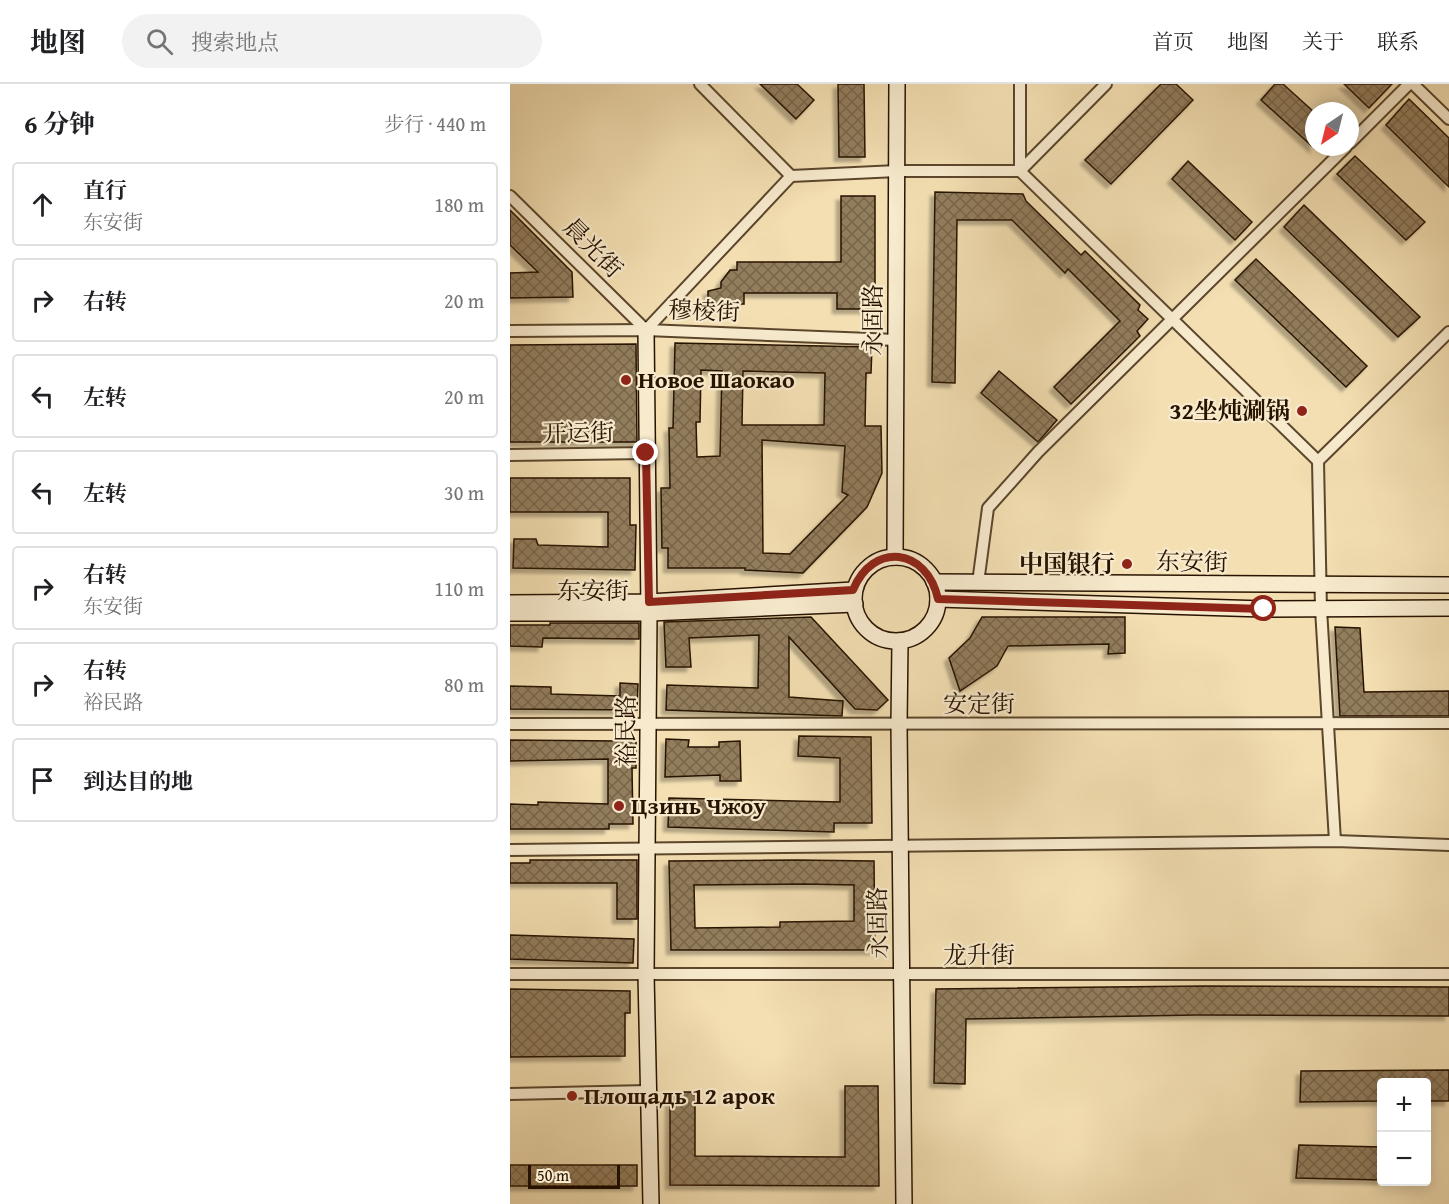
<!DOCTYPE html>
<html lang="zh">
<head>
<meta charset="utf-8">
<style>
	body { margin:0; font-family:"Gentium Book Plus","Noto Serif SC",serif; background:#f2f2f2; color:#202124 }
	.controls { position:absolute; right:18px; bottom:18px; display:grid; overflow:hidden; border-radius:6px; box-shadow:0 3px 15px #0003 }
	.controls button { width:54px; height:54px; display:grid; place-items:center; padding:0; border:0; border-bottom:2px solid #e0e0e0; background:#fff; color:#202124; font:30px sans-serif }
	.compass { position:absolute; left:795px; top:18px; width:54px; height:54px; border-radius:50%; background:#fff; box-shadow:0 3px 15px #0003; rotate:215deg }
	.scale { position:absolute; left:18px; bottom:15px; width:92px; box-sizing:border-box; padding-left:6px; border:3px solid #281300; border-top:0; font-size:16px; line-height:21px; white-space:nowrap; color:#281300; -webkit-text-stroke:4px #f7eacd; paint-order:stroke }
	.stop { position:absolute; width:18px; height:18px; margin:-14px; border:4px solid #8f2418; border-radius:50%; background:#fff }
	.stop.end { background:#8f2418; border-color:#fff; box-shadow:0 2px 6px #0008 }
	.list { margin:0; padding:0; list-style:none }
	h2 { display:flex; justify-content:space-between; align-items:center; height:78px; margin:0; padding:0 24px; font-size:26px }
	h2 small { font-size:20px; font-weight:400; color:#757577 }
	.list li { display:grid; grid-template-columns:39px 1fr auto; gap:18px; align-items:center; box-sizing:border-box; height:84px; margin:0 12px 12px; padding:0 12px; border:2px solid #e0e0e0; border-radius:6px }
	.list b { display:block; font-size:22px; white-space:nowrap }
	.list p { margin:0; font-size:20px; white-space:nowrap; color:#757577 }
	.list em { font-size:20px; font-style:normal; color:#757577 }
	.icon { flex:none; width:33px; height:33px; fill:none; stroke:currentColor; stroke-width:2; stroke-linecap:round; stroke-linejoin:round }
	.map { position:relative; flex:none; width:939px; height:1120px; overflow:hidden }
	header { display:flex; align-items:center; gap:36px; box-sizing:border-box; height:84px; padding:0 30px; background:#fff; border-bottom:2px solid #e0e0e0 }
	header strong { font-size:28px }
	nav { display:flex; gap:33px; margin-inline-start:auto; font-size:21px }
	.search { width:420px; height:54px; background:#f2f2f2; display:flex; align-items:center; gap:15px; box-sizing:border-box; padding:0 21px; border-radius:33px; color:#757577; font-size:22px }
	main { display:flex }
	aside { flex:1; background:#fff }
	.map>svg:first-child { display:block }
	.building { fill:url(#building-cross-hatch); stroke:#281300; stroke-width:1.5; fill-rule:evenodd; filter:url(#shadow) }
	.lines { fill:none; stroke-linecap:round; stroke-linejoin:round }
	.street-casing { stroke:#5b462c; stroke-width:14 }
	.secondary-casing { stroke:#281300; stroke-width:18 }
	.street { stroke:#f7eacd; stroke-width:10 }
	.secondary { stroke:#f7eacd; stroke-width:15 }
	.route { stroke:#8f2418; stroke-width:8 }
	.poi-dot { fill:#8f2418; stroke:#f7eacd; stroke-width:2 }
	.labels { text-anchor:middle; stroke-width:4.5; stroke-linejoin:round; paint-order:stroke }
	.street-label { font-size:24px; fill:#281300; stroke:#f7eacd }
	.poi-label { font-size:24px; font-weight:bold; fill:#281300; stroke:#f7eacd; text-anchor:start }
</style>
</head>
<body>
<header>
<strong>地图</strong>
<div class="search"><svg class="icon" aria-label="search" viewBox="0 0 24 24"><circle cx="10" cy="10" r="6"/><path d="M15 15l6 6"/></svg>搜索地点</div>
<nav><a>首页</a><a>地图</a><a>关于</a><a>联系</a></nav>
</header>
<main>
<aside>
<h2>6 分钟<small>步行 · 440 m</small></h2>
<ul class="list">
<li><svg class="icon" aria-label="ahead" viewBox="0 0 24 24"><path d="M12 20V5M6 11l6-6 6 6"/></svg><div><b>直行</b><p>东安街</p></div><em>180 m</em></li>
<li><svg class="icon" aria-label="right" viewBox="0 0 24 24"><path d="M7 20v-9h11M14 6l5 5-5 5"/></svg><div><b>右转</b></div><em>20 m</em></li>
<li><svg class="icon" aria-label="left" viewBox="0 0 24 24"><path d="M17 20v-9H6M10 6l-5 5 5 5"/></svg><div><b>左转</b></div><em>20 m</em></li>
<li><svg class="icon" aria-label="left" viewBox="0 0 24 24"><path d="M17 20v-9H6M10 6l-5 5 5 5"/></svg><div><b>左转</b></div><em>30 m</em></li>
<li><svg class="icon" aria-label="right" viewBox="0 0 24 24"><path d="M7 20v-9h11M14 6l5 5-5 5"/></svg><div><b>右转</b><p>东安街</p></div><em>110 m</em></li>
<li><svg class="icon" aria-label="right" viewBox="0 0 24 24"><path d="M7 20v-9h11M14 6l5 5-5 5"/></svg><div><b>右转</b><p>裕民路</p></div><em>80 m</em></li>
<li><svg class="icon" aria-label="arrive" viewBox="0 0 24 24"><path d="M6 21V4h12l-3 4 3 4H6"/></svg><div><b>到达目的地</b></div></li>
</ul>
</aside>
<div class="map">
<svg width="939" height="1120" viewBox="0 0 939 1120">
	<defs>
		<pattern id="building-cross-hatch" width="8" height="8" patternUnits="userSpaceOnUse" patternTransform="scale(1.5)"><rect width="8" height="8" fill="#927d5d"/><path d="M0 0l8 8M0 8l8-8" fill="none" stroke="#77654a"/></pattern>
		<filter id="shadow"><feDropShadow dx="-4.5" dy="4.5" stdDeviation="1.5" flood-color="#0004"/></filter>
	</defs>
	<rect width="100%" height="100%" fill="#f3dfb2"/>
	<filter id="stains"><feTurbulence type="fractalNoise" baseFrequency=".00333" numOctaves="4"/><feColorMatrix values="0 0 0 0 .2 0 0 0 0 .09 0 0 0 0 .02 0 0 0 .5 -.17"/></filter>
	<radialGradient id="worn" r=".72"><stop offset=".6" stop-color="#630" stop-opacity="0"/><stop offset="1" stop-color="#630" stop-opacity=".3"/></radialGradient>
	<g class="building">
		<path d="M 250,0 L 287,0 L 304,16 L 286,35 Z"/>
		<path d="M 328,0 L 354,0 L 355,73 L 329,73 Z"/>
		<path d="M 651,0 L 666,0 L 683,16 L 601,100 L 575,76 Z"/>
		<path d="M 765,0 L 773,0 L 804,28 L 804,64 L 751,16 Z"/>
		<path d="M 834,0 L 882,0 L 859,24 Z"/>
		<path d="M 899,15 L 939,54 L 939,103 L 876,41 Z"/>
		<path d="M 845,72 L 915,138 L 896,156 L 827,90 Z"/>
		<path d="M 678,77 L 742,138 L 725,156 L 662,95 Z"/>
		<path d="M 425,108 L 513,110 L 516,117 L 571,171 L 575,167 L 630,221 L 628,226 L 638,235 L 627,247 L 630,252 L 561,320 L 544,303 L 610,237 L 558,185 L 555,189 L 502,136 L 447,136 L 445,299 L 422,298 Z"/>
		<path d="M 331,112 L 365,112 L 365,225 L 327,225 L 327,209 L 234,209 L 234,220 L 198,220 L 198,207 L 211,204 L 211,198 L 220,186 L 227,186 L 227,178 L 331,178 Z"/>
		<path d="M 794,121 L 910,233 L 888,253 L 774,143 Z"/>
		<path d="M 0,126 L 62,188 L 63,213 L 0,214 L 0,189 L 28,188 L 0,161 Z"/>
		<path d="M 746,175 L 857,282 L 836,303 L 725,196 Z"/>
		<path d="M 165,259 L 362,263 L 361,289 L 356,289 L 355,342 L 371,342 L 372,389 L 357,423 L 293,489 L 235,486 L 235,484 L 158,484 L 158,464 L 152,464 L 151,404 L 160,404 L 159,344 L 163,344 ZM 191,286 L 212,287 L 210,372 L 187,373 L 186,338 L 190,338 ZM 233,287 L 315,289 L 314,341 L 232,341 ZM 252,356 L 335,362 L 332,408 L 338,411 L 280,470 L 253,469 Z"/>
		<path d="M 126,260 L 127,358 L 0,358 L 0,261 Z"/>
		<path d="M 489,287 L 547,336 L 528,358 L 471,309 Z"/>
		<path d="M 0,394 L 120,394 L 120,441 L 126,441 L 125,486 L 3,484 L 4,455 L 26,455 L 28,461 L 98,463 L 98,428 L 0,428 Z"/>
		<path d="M 301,533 L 378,616 L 367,626 L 345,625 L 279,553 L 279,613 L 333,617 L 332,632 L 156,626 L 157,601 L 248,604 L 249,551 L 179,554 L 181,583 L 156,583 L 154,538 Z"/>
		<path d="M 472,533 L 615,533 L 615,569 L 598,570 L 599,560 L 498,562 L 487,582 L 450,607 L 439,574 L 460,554 Z"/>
		<path d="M 40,539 L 129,539 L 129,555 L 33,554 L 32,563 L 0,562 L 0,541 L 40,541 Z"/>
		<path d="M 825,543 L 850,544 L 854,608 L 939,607 L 939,632 L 830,632 Z"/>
		<path d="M 110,599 L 128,600 L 127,626 L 0,625 L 0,602 L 41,603 L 41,610 L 110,612 Z"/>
		<path d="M 289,652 L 361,653 L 362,739 L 324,739 L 324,748 L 158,743 L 159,714 L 330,718 L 330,674 L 288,672 Z"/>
		<path d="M 109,655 L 126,655 L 126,684 L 122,684 L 123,740 L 99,740 L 99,745 L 0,745 L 0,720 L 28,721 L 28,718 L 98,720 L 98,675 L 0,677 L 0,656 L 109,657 Z"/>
		<path d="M 156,655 L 179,656 L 178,663 L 209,663 L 209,658 L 230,657 L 231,697 L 210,697 L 210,691 L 155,693 Z"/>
		<path d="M 20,776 L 127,776 L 127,835 L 107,835 L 107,799 L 0,799 L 0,779 L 20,779 Z"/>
		<path d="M 287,776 L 364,777 L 365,866 L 161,866 L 159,777 ZM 294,800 L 344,801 L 344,837 L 270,838 L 270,843 L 185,844 L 184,801 Z"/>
		<path d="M 0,851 L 124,855 L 123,879 L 0,875 Z"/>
		<path d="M 693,902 L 939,903 L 939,932 L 686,931 L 456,935 L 455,1000 L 424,999 L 426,905 Z"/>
		<path d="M 0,905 L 120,907 L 120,929 L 115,929 L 115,972 L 0,973 Z"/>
		<path d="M 939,986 L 939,1017 L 916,1017 L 916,999 L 872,999 L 872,1017 L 790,1018 L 791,987 Z"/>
		<path d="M 335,1002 L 368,1002 L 369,1102 L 160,1101 L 160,1008 L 185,1008 L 185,1072 L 335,1073 Z"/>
		<path d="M 789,1061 L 872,1063 L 872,1096 L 786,1094 Z"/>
		<rect x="0" y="1081" width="127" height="21"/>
	</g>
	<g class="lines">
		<g class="street-casing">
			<g id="street">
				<path d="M 510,0 L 510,87 L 808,377 L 811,525 L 825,757"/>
				<path d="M 903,0 L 939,35"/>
				<path d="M 840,59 L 899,0"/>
				<path d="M 281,92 L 387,87 L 510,87 L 596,0"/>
				<path d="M 0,112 L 136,246 L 281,92 L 190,0"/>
				<path d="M 0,247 L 136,246 L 386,256"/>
				<path d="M 0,371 L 136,369"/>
				<path d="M 808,377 L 939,248"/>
				<path d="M 468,499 L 478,424 L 528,368 L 836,63"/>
				<path d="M 0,640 L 939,639"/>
				<path d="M 0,766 L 825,757 L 939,761"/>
				<path d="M 0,890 L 939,890"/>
				<path d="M 0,1010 L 138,1007"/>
			</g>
		</g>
		<g class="secondary-casing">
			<g id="secondary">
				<path d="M 136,246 L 139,529 L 136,890 L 141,1120"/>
				<path d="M 385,473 L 387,0"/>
				<circle cx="386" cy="515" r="42"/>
				<path d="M 424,498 L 939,501"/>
				<path d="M 428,515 L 754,525 L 939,524"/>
				<path d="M 0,519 L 139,518 L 343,506"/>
				<path d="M 0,529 L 139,529 L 345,520"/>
				<path d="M 390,557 L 389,641 L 394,1120"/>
			</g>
		</g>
		<use href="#street" class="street"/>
		<use href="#secondary" class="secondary"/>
	</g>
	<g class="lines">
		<path class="route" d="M 136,369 L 139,518 L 343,506 C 363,457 417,464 428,515 L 754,525"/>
	</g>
	<g class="poi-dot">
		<circle cx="116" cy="296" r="6"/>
		<circle cx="792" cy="327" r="6"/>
		<circle cx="617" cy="480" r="6"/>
		<circle cx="109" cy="722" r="6"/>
		<circle cx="62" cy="1012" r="6"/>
	</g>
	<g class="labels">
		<g class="street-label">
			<text transform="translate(83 164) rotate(45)" y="8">晨光街</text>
			<text transform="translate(194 227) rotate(2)" y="8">穆棱街</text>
			<text transform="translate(363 236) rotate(-90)" y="8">永固路</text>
			<text transform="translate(68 349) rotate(-1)" y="8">开运街</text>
			<text transform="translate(682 478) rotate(1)" y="8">东安街</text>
			<text x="83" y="515">东安街</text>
			<text x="469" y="628">安定街</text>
			<text transform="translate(116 647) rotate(-90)" y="8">裕民路</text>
			<text transform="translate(368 839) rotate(-91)" y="8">永固路</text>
			<text x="469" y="879">龙升街</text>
		</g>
		<g class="poi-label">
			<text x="128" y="304">Новое Шаокао</text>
			<text x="780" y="335" text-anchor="end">32坐炖涮锅</text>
			<text x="605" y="488" text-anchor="end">中国银行</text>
			<text x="121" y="730">Цзинь Чжоу</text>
			<text x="74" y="1020">Площадь 12 арок</text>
		</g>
	</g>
	<rect width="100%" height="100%" filter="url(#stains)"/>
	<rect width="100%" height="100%" fill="url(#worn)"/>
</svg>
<div class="controls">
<button>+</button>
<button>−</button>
</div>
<svg class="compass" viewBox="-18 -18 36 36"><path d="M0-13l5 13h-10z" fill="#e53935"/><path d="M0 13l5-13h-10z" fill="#757577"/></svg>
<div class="scale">50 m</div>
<div class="stop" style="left:754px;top:525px"></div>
<div class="stop end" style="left:136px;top:369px"></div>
</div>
</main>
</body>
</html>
